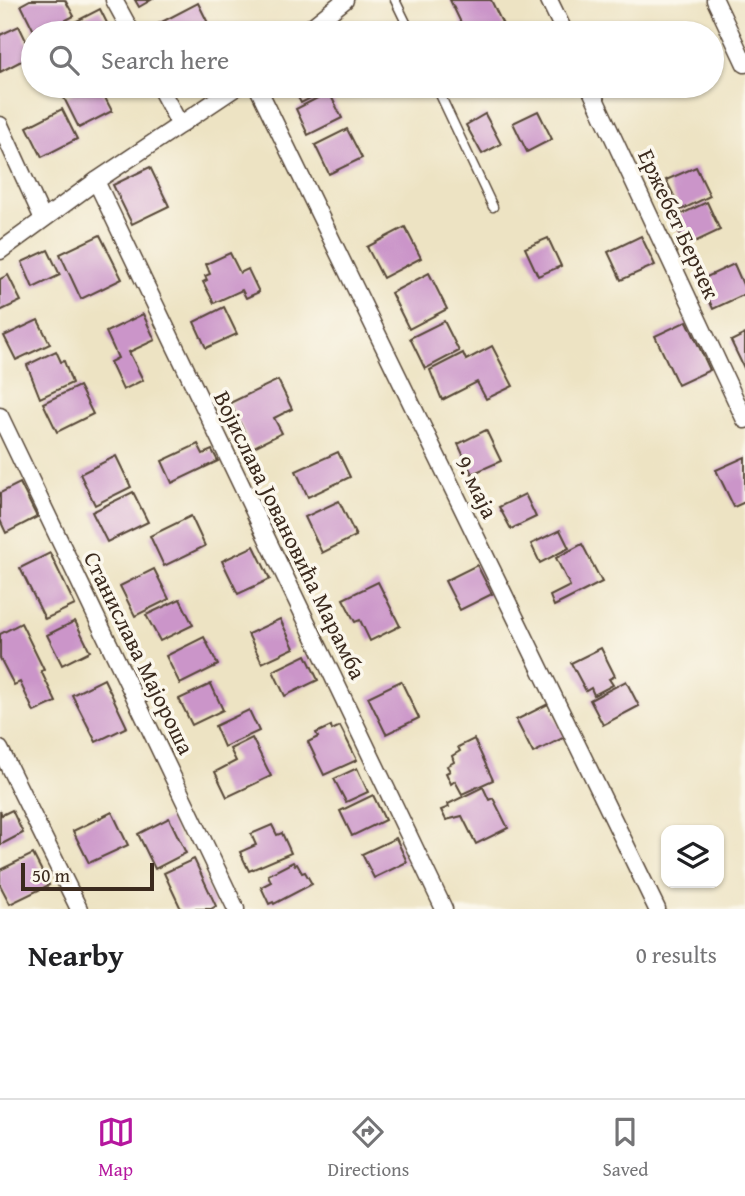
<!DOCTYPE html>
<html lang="en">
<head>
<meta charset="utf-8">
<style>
	body { margin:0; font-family:"Gentium Book Plus",serif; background:#f6f6f6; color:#202124 }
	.controls { position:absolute; right:21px; bottom:21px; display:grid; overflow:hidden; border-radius:14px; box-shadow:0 2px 5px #0004 }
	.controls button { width:63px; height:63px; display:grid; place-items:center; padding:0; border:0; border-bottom:2px solid #e0e0e0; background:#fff; color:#202124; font:35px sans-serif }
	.scale { position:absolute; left:21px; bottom:18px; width:133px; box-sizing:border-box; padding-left:7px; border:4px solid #3b2a1e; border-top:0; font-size:19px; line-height:24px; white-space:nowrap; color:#3b2a1e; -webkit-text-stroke:5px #fbf7ec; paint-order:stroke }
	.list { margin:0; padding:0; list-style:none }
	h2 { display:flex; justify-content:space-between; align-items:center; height:91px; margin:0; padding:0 28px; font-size:30px }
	h2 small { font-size:23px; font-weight:400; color:#757577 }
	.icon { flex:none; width:38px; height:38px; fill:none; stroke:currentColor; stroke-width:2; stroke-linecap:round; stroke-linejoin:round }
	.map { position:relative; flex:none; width:745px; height:909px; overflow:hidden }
	.search { position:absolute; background:#fff; box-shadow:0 2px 5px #0004; left:21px; right:21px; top:21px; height:77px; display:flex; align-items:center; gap:18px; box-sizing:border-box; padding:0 24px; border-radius:38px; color:#757577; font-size:26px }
	.sheet { height:189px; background:#fff }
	nav { display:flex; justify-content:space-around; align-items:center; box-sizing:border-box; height:98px; border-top:2px solid #e0e0e0; background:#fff; font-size:19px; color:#757577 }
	nav a { display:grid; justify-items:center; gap:4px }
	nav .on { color:#b5179e }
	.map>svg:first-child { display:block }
	.building { fill:#cb95c9 }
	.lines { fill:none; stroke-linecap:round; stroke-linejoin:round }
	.service-casing { stroke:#564637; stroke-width:11 }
	.minor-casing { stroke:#564637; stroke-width:19 }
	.service { stroke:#fff; stroke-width:8 }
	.minor { stroke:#fff; stroke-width:16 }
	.labels { text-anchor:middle; stroke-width:7; stroke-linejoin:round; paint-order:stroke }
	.street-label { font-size:23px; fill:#3b2a1e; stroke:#fbf7ec }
</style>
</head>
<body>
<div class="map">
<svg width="745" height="909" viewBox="0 0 745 909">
	<rect width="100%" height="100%" fill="#fbf7ec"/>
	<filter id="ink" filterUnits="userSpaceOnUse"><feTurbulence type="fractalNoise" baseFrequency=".0143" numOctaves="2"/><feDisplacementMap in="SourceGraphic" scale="14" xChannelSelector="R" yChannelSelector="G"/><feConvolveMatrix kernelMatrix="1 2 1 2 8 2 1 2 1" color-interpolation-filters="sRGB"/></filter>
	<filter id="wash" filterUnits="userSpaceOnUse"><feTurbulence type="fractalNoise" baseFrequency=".00686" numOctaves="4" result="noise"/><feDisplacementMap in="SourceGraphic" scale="28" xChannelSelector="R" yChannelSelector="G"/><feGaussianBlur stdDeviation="1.57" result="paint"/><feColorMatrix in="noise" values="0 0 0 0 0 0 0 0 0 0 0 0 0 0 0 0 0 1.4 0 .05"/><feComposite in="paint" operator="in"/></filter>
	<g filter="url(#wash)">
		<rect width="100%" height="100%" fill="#ede3c3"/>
		<g id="blocks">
			<g class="building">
				<path d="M 30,0 L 65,0 L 74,16 L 41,33 L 35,33 L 21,5 Z"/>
				<path d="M 135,0 L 151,0 L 139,7 Z"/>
				<path d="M 450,0 L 491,0 L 507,33 L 466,33 Z"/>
				<path d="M 198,3 L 213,33 L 160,33 L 156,25 Z"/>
				<path d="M 100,9 L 112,33 L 76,33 L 71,24 Z"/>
				<path d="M 618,23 L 623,33 L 598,33 Z"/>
				<path d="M 19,26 L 33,55 L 0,72 L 0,35 Z"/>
				<path d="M 88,86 L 99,86 L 112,111 L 79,128 L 64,98 Z"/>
				<path d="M 292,86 L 334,86 L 301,103 Z"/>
				<path d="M 329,92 L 342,118 L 308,135 L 296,109 Z"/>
				<path d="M 62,109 L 77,139 L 42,157 L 27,127 Z"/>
				<path d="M 538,111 L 552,139 L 527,152 L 513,123 Z"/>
				<path d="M 485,114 L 501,144 L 482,154 L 466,125 Z"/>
				<path d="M 347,129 L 362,158 L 329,174 L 315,145 Z"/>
				<path d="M 150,167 L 169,206 L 132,224 L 113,185 Z"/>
				<path d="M 696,167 L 710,196 L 681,210 L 666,180 Z"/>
				<path d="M 707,202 L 720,230 L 686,246 L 673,218 Z"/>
				<path d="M 405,227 L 421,258 L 383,278 L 367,247 Z"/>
				<path d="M 100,235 L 122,279 L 81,299 L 60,254 Z"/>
				<path d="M 641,236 L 655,265 L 621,280 L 608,252 Z"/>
				<path d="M 548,238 L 561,266 L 538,276 L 525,248 Z"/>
				<path d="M 48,250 L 60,275 L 33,288 L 22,262 Z"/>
				<path d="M 230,253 L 240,273 L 248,269 L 259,292 L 246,298 L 242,290 L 214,303 L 203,282 L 207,280 L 205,276 L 210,274 L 206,264 Z"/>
				<path d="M 734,264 L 745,289 L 745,294 L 713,309 L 700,280 Z"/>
				<path d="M 429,273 L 447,309 L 409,329 L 391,293 Z"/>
				<path d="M 8,275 L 21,301 L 0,311 L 0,279 Z"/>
				<path d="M 224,307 L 237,334 L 206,348 L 194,322 Z"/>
				<path d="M 143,314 L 155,340 L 129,352 L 143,380 L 123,390 L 110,362 L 118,358 L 106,332 Z"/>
				<path d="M 38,320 L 50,344 L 16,360 L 4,336 Z"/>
				<path d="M 444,321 L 459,351 L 425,369 L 410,338 Z"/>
				<path d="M 687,321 L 710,370 L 678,385 L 655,336 Z"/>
				<path d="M 745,334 L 745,370 L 731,341 Z"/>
				<path d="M 492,346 L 513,386 L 486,399 L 477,382 L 442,400 L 430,370 L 463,353 L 466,360 Z"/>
				<path d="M 56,351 L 61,362 L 64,361 L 72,383 L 40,398 L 27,365 Z"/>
				<path d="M 278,380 L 292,409 L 274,418 L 282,433 L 252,448 L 230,403 Z"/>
				<path d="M 79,386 L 93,414 L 57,432 L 43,403 Z"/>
				<path d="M 486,430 L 501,461 L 472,474 L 458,444 Z"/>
				<path d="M 198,444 L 203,454 L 212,450 L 218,461 L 172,483 L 162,461 Z"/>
				<path d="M 338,452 L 350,477 L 308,497 L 296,471 Z"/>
				<path d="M 116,456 L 131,487 L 95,505 L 80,474 Z"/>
				<path d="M 745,457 L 745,502 L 734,507 L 716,470 Z"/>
				<path d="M 20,483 L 37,517 L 6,533 L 0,520 L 0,493 Z"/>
				<path d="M 133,492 L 148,522 L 107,542 L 92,512 Z"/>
				<path d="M 525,494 L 536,517 L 511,529 L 499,507 Z"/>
				<path d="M 339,501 L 356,536 L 322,553 L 305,517 Z"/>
				<path d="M 191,516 L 205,546 L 164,566 L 150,536 Z"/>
				<path d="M 560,530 L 569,548 L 540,563 L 531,544 Z"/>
				<path d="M 582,544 L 602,582 L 554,606 L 550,596 L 570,586 L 556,558 Z"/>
				<path d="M 254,546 L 270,579 L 238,594 L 222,561 Z"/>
				<path d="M 50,553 L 75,605 L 45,619 L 20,568 Z"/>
				<path d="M 477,565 L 492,594 L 460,610 L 445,581 Z"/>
				<path d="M 154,569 L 169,599 L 135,616 L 120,586 Z"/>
				<path d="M 378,582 L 400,626 L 370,641 L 360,620 L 355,622 L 343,599 Z"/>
				<path d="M 180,599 L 193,625 L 160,641 L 146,615 Z"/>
				<path d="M 280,619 L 294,648 L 262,663 L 248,634 Z"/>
				<path d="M 75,621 L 90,651 L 62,665 L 47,635 Z"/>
				<path d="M 21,623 L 44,670 L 41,671 L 56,702 L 34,712 L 20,682 L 14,685 L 0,658 L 0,634 Z"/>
				<path d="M 204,637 L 218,665 L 180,684 L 166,656 Z"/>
				<path d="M 601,648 L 615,676 L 609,679 L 613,685 L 594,695 L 591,688 L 586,691 L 571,663 Z"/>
				<path d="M 306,655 L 318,680 L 285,696 L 273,671 Z"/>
				<path d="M 104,679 L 127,727 L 96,742 L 72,695 Z"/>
				<path d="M 401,681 L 419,718 L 386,734 L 368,697 Z"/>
				<path d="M 626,681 L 639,706 L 603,725 L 590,700 Z"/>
				<path d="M 211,684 L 223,710 L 192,725 L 179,699 Z"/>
				<path d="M 548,704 L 565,737 L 533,753 L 516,720 Z"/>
				<path d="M 249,710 L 259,731 L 224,747 L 215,726 Z"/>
				<path d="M 331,726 L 332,730 L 340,726 L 357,760 L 324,775 L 308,742 L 318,737 L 316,733 Z"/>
				<path d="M 252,738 L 271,776 L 227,797 L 215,772 L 236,761 L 230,749 Z"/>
				<path d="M 474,739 L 493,780 L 462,794 L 455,781 L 451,784 L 446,773 L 450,771 L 447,766 L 454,762 L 452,756 L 460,751 L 458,747 Z"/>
				<path d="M 357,768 L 368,792 L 346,802 L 334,779 Z"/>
				<path d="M 483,787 L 489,800 L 493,798 L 508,828 L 476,844 L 462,816 L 446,820 L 441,810 L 449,807 L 448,804 Z"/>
				<path d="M 373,795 L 385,820 L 352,836 L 340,811 Z"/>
				<path d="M 0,810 L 2,815 L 12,810 L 23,833 L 0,845 Z"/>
				<path d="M 112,812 L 128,845 L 89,863 L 73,831 Z"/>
				<path d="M 169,818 L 186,853 L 155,869 L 138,834 Z"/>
				<path d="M 272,825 L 277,835 L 282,833 L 291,853 L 249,871 L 240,852 L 256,845 L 251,834 Z"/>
				<path d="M 396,838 L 407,862 L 374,878 L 362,854 Z"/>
				<path d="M 33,854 L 49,885 L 10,904 L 0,885 L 0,870 Z"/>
				<path d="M 194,859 L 216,906 L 211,909 L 181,909 L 164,873 Z"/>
				<path d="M 293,862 L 295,865 L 297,864 L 302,873 L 305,872 L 312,884 L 274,904 L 273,902 L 269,904 L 261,887 L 271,882 L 268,875 Z"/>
			</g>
		</g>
	</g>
	<g filter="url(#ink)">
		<use href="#blocks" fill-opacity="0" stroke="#564637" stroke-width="2"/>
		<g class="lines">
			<g class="service-casing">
				<g id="service">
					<path d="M 395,0 L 411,33"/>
					<path d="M 436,86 L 493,207"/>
				</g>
			</g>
			<g class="minor-casing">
				<g id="minor">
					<path d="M 114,0 L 132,33"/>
					<path d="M 549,0 L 565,33"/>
					<path d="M 715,0 L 745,64"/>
					<path d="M 304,33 L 345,0"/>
					<path d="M 159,86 L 180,125"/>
					<path d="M 257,86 L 657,909"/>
					<path d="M 589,86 L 745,420"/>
					<path d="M 0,125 L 43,219"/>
					<path d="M 96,181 L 444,909"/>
					<path d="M 0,251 L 96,181 L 238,86"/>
					<path d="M 0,416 L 236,909"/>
					<path d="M 0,749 L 79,909"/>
				</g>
			</g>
			<use href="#service" class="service"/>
			<use href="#minor" class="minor"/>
		</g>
	</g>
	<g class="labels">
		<g class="street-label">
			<text transform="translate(679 224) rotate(65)" y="8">Ержебет Берчек</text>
			<text transform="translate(477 487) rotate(64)" y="8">9. маја</text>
			<text transform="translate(290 535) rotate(64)" y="8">Војислава Јовановића Марамба</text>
			<text transform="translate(139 653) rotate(64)" y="8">Станислава Мајороша</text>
		</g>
	</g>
</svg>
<div class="controls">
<button><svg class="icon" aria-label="layers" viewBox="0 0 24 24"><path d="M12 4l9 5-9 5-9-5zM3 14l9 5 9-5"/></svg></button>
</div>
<div class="scale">50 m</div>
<div class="search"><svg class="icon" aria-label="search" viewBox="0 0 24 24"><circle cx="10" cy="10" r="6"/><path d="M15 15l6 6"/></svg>Search here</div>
</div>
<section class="sheet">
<h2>Nearby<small>0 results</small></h2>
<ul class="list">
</ul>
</section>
<nav>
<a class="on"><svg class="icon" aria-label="map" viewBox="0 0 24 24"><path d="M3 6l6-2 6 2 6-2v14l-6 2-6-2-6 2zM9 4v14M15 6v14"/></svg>Map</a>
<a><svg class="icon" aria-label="directions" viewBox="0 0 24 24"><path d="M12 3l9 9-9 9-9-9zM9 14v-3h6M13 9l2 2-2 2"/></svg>Directions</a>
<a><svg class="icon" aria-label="saved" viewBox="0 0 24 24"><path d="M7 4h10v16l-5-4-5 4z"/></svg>Saved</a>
</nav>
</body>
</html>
